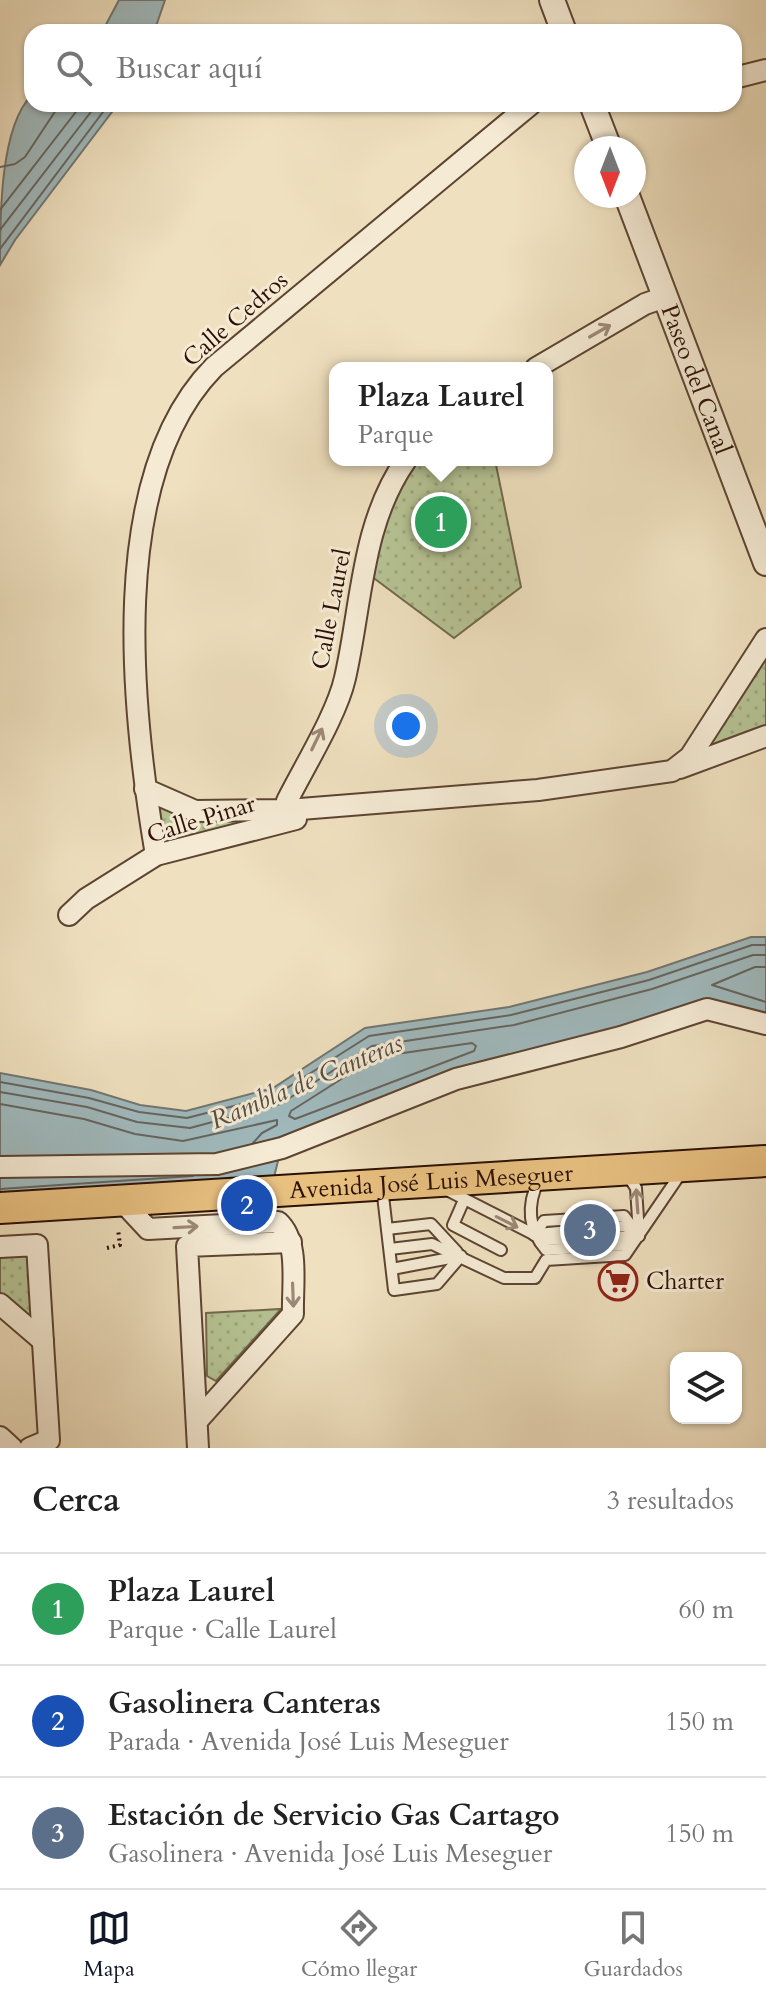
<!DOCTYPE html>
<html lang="es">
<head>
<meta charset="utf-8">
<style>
	body { margin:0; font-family:Cardo,serif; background:#f2f2f2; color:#222 }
	.controls { position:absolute; right:24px; bottom:24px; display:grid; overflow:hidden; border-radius:16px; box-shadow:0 2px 6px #0004 }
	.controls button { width:72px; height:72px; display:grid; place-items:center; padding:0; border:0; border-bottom:2px solid #e0e0e0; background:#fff; color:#222; font:40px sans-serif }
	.compass { position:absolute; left:574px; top:136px; width:72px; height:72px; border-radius:50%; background:#fff; box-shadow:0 2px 6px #0004; rotate:180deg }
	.you { position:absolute; left:406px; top:726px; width:28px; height:28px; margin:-20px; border:6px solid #fff; border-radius:50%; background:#1a73e8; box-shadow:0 0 0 12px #1a73e833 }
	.badge { display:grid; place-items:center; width:52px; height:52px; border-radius:50%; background:#111827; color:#fff; font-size:26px; font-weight:700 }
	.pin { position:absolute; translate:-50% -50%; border:4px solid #fff; box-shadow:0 2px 8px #0006 }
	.popup { position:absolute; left:329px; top:362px; width:224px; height:104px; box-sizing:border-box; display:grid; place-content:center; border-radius:16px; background:#fff; filter:drop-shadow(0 2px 6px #0005); font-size:26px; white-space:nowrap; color:#767676 }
	.popup b { font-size:30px; color:#222 }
	.popup::after { content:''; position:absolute; left:50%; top:100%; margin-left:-16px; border:16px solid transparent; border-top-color:#fff }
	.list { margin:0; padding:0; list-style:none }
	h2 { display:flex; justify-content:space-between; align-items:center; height:104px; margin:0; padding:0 32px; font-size:34px }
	h2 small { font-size:26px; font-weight:400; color:#767676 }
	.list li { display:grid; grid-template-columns:52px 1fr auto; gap:24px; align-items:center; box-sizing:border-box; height:112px; padding:0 32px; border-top:2px solid #e0e0e0 }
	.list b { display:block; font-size:30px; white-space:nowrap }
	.list p { margin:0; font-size:26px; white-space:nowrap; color:#767676 }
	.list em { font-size:26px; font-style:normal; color:#767676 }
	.icon { flex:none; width:44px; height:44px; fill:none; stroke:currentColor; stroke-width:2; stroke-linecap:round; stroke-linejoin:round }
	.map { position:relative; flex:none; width:766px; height:1448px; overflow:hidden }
	.search { position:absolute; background:#fff; box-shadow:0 2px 6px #0004; left:24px; right:24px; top:24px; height:88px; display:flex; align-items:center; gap:20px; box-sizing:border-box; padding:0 28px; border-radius:24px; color:#767676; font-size:30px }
	.sheet { height:440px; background:#fff }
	nav { display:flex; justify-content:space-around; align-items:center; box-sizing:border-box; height:112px; border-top:2px solid #e0e0e0; background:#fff; font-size:22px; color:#767676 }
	nav a { display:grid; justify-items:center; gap:4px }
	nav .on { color:#111827 }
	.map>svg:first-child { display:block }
	.green { fill:url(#green-dots); stroke:#716a4c; stroke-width:2 }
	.water { fill:#a0babe; stroke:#727673; stroke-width:2 }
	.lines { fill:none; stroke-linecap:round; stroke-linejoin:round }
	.shore { stroke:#666560; stroke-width:2 }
	.service-casing { stroke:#5d4432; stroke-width:14 }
	.minor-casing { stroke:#5d4432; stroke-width:24 }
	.tertiary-casing { stroke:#5d4432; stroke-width:28 }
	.primary-casing { stroke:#2c1003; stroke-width:34 }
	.path { stroke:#2c1003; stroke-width:4; stroke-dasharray:2 4; stroke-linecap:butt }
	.service { stroke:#f5ebd5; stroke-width:10 }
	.minor { stroke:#f5ebd5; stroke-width:20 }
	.tertiary { stroke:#f5ebd5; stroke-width:24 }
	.primary { stroke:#e8c080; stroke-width:30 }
	.oneway { stroke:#9b8876 }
	.labels { text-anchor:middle; stroke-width:6; stroke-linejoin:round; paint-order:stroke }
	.street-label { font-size:24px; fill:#2c1003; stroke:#f5ebd5 }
	.poi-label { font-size:24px; fill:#2c1003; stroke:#f5ebd5; text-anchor:start }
	.water-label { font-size:26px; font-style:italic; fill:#554c44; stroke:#f5ebd5 }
</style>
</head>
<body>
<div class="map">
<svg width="766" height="1448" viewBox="0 0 766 1448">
	<defs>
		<pattern id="green-dots" width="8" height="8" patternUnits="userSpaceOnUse" patternTransform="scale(2)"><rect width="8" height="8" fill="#b6c394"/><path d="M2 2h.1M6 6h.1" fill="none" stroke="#9da67e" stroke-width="1.8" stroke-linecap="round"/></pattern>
	</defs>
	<rect width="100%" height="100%" fill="#efe0bf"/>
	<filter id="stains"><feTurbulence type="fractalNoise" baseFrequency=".0025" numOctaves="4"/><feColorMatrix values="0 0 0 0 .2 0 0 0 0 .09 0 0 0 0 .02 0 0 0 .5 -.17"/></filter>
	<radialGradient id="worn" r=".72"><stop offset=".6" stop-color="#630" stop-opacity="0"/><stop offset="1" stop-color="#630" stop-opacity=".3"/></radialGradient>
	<g class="green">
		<path d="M 406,460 L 495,460 L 521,587 L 454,638 L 371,576 L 370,544 Z"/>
		<path d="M 766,639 L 766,736 L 690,757 Z"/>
		<path d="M 145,789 L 272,824 L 156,855 Z"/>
		<path d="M 37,1245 L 43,1341 L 0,1304 L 0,1247 Z"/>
		<path d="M 281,1309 L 216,1381 L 207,1376 L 206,1313 Z"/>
	</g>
	<g class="water">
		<path d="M 119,0 L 165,0 L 154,32 L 102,32 Z"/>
		<path d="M 32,95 L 32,104 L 118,104 L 15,240 L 0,265 C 0,216 0,126 32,95 Z"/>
		<path d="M 751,937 L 766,937 L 766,1034 L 707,1018 L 459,1085 L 279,1157 L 274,1177 L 0,1197 L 0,1073 L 91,1090 L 140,1105 L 186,1111 L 273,1088 L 365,1028 L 509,1007 L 647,972 Z"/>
	</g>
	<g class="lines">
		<g class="shore">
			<path d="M 0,167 L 15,164 L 25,157 L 60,104"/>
			<path d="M 0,210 L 82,104"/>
			<path d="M 0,230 L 97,104"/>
			<path d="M 0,249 L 109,104"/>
			<path d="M 766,967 L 755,967 L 712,985 L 766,1002"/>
			<path d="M 472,1043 L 476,1046 L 474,1051 L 295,1119 L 289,1116 L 291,1111 L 376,1057 Z"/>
			<path d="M 0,1082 L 89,1098 L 139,1112 L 187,1118 L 276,1095 L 369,1036 L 511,1015 L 649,980 L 752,945 L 766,945"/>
			<path d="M 0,1092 L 87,1107 L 137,1122 L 190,1128 L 280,1104 L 372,1046 L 514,1025 L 652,989 L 753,955 L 766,955"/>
			<path d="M 0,1104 L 84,1119 L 135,1134 L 183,1141 L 277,1120 L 277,1125 L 262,1133 L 253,1143"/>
			<path d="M 0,1189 L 193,1176"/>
		</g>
		<g class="service-casing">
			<g id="service">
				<path d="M 626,1173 L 636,1188 L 639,1234"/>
				<path d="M 539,1179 C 527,1204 527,1228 546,1250 L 625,1245 L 634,1239"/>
				<path d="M 382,1187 L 394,1290 L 437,1284 L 461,1256"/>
				<path d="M 445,1189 L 545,1240 L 639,1236"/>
				<path d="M 464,1200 L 453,1225 L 501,1250"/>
				<path d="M 387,1229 L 431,1224 L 457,1252"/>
				<path d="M 537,1234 L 625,1226 L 634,1232"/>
				<path d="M 534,1235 L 544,1221 L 624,1216 L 639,1236"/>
				<path d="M 390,1249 L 432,1244 L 504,1278 L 535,1278 L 546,1260 L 625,1255 L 683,1170"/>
				<path d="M 392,1269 L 461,1256"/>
			</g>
		</g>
		<g class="minor-casing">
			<g id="minor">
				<path d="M 734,78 L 766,70"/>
				<path d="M 536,368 L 645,304 L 665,297"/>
				<path d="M 680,768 L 766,736"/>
				<path d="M 145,789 L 195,811 L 288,810 L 538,790 L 672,771 L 690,757 L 766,639"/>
				<path d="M 288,810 L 287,801 C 304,767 337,714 345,678 C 362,604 361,524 406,460"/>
				<path d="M 156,855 C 132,714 105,478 214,367 L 531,104"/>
				<path d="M 69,915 L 86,899 L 156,855 L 296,819"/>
				<path d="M 0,1167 L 217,1164 L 282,1148 L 456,1079 L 621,1037 L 707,1009 L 766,1024"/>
				<path d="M 121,1200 L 148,1229 L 278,1222 C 300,1242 292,1285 293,1314 L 197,1421"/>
				<path d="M 0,1247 L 37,1245 L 49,1440 L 30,1448"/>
				<path d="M 0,1304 L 43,1341"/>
				<path d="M 0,1437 L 12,1448"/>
				<path d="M 198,1448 L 187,1246 L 291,1242"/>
			</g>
		</g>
		<g class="tertiary-casing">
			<g id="tertiary">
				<path d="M 552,0 L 564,32"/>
				<path d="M 592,104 L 609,148"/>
				<path id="s1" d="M 627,196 L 766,563"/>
			</g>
		</g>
		<g class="primary-casing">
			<g id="primary">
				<path id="s2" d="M 0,1208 L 766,1161"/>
			</g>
		</g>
		<path class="path" d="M 107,1248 L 120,1245 L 118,1229"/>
		<use href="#service" class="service"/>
		<use href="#minor" class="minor"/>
		<use href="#tertiary" class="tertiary"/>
		<use href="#primary" class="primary"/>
	</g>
	<defs><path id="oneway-shaft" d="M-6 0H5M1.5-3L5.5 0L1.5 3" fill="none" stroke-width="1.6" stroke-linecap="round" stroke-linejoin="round" transform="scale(2)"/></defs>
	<g class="oneway">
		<use href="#oneway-shaft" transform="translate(600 331) rotate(-30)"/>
		<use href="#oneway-shaft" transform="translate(317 739) rotate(-64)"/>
		<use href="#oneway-shaft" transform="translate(637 1201) rotate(-94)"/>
		<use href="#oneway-shaft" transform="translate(507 1222) rotate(27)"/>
		<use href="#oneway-shaft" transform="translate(186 1227) rotate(-3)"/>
		<use href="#oneway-shaft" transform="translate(293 1295) rotate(88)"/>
	</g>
	<defs>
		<g id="supermarket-ring" transform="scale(2)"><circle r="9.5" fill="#f5ebd5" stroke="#8f2418" stroke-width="1.5"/><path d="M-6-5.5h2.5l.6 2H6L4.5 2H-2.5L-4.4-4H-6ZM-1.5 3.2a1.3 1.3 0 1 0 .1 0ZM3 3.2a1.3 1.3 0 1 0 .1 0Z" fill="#8f2418"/></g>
	</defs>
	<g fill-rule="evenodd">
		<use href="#supermarket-ring" x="618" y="1281"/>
	</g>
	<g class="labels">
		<g class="street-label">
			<text transform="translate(235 319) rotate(-41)" y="8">Calle Cedros</text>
			<text dy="8" stroke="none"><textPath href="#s1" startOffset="196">Paseo del Canal</textPath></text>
			<text transform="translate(331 609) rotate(-79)" y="8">Calle Laurel</text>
			<text transform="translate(201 819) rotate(-17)" y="8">Calle Pinar</text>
			<text dy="8" stroke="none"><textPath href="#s2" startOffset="432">Avenida José Luis Meseguer</textPath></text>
		</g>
		<g class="poi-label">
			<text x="646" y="1289">Charter</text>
		</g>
		<g class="water-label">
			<text transform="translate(306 1081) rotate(-23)" y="9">Rambla de Canteras</text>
		</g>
	</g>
	<rect width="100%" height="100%" filter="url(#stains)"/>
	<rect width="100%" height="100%" fill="url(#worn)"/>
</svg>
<div class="controls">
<button><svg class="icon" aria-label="layers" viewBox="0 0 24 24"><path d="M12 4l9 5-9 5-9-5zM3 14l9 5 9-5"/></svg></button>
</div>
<svg class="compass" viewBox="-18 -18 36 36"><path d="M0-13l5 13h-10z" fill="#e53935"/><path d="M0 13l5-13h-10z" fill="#767676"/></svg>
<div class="you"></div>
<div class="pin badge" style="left:441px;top:522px;background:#2e9e5b">1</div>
<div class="popup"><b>Plaza Laurel</b>Parque</div>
<div class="pin badge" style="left:247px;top:1205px;background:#1a4fb4">2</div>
<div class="pin badge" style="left:590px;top:1230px;background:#5c6f8a">3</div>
<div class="search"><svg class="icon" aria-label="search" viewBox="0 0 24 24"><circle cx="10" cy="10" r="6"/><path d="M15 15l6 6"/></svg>Buscar aquí</div>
</div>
<section class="sheet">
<h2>Cerca<small>3 resultados</small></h2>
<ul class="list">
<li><span class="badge" style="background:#2e9e5b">1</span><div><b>Plaza Laurel</b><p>Parque · Calle Laurel</p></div><em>60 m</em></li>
<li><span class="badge" style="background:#1a4fb4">2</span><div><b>Gasolinera Canteras</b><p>Parada · Avenida José Luis Meseguer</p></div><em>150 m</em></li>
<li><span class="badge" style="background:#5c6f8a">3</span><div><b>Estación de Servicio Gas Cartago</b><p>Gasolinera · Avenida José Luis Meseguer</p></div><em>150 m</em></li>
</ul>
</section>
<nav>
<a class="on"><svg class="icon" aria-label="map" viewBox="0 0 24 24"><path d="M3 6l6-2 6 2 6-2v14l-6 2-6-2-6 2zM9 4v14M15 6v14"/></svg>Mapa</a>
<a><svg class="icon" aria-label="directions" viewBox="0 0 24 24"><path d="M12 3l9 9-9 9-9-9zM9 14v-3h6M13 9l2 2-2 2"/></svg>Cómo llegar</a>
<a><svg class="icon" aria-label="saved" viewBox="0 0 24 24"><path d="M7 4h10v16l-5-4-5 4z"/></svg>Guardados</a>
</nav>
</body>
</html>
